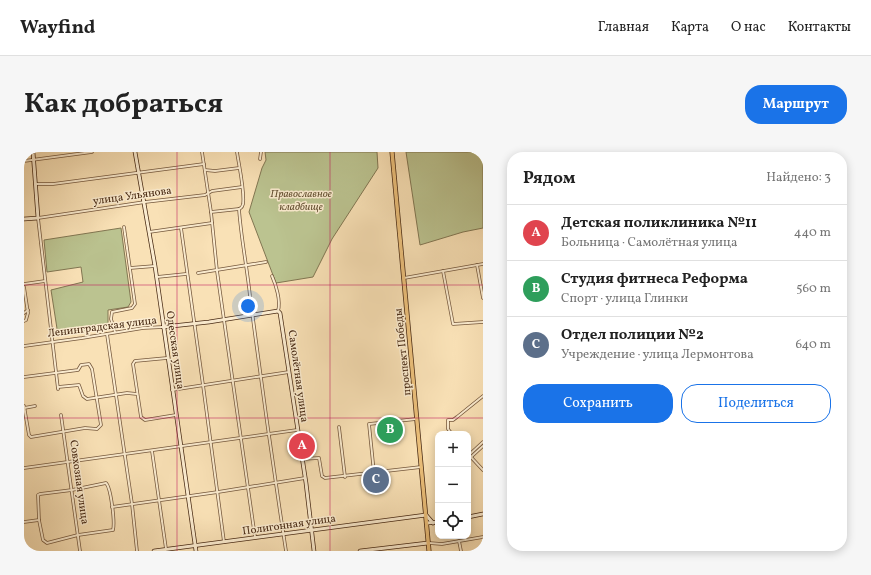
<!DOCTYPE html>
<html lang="ru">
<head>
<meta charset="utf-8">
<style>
	body { margin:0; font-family:Vollkorn,serif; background:#f6f6f6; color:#222 }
	.controls { position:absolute; right:12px; bottom:12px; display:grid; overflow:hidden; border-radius:8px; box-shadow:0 2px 10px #0003 }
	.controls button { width:36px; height:36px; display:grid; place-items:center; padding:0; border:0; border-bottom:1px solid #e0e0e0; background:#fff; color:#222; font:20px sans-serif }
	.you { position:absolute; left:224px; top:154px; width:14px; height:14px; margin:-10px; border:3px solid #fff; border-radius:50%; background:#1a73e8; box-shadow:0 0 0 6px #1a73e833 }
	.badge { display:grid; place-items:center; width:26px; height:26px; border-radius:50%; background:#1a73e8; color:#fff; font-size:13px; font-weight:700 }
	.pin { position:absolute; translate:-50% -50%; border:2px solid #fff; box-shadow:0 1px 4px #0006 }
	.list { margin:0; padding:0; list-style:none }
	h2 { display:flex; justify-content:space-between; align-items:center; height:52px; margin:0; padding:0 16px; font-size:17px }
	h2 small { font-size:13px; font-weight:400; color:#767676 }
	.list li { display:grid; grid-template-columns:26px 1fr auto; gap:12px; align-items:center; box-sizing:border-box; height:56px; padding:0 16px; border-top:1px solid #e0e0e0 }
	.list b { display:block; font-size:15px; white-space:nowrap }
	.list p { margin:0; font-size:13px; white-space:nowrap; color:#767676 }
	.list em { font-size:13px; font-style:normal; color:#767676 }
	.actions { display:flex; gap:8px; padding:12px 16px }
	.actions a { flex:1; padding:9px 0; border:1px solid #1a73e8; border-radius:16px; text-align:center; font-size:14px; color:#1a73e8 }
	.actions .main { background:#1a73e8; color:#fff }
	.icon { flex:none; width:22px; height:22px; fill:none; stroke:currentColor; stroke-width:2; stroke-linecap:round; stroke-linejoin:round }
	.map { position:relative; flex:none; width:459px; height:399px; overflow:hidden; border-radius:16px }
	header { display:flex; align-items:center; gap:24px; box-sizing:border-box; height:56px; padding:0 20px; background:#fff; border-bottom:1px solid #e0e0e0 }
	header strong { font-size:19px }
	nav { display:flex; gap:22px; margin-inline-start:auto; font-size:14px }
	.intro { display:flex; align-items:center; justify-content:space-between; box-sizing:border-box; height:96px; padding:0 24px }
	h1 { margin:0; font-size:28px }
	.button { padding:10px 18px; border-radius:16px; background:#1a73e8; color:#fff; font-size:14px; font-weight:700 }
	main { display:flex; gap:24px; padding:0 24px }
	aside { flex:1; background:#fff; border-radius:16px; box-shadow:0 2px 10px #0003 }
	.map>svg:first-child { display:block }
	.green { fill:#bbc390; stroke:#817652 }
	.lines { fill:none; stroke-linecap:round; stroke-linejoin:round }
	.street-casing { stroke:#74573c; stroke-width:3.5 }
	.secondary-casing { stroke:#472913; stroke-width:4.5 }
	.primary-casing { stroke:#472913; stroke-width:5 }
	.street { stroke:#fbecd0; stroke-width:2 }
	.secondary { stroke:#fbecd0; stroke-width:3 }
	.primary { stroke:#ecc07b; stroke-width:3.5 }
	.grid { fill:none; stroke:#c2185b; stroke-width:1; stroke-opacity:0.55 }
	.labels { text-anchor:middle; stroke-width:3; stroke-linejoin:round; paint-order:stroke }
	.park-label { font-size:11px; font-style:italic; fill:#645032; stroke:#fbecd0 }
	.street-label { font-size:11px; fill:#472913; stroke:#fbecd0 }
</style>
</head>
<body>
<header>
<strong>Wayfind</strong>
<nav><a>Главная</a><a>Карта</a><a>О нас</a><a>Контакты</a></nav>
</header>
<div class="intro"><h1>Как добраться</h1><a class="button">Маршрут</a></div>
<main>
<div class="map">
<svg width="459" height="399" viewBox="0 0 459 399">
	<rect width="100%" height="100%" fill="#f9e1b6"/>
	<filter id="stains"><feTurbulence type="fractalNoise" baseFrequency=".005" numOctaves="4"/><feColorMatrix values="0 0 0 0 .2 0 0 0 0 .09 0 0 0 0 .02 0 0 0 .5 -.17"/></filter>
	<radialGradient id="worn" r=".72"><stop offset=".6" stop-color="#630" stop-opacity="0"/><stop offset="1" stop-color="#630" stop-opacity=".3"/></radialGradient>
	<g class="green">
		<path d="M 241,0 L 353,0 L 354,16 L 308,87 L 289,125 L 252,131 L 225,60 L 238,16 L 242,8 Z"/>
		<path d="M 382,0 L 459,0 L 459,76 L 439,80 L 396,93 Z"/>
		<path d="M 97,76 L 107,150 L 104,155 L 84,158 L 84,172 L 81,176 L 34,183 L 27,138 L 59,130 L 57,115 L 23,120 L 20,88 Z"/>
	</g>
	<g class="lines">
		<g class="street-casing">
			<g id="street">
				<path d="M 178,0 L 187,60 L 193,119 L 231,385"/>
				<path d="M 213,0 C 215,14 221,40 219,52 C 218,56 218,55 215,57 C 217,86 223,115 226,144 C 237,229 249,314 262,399"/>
				<path d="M 236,7 L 237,0"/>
				<path d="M 0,9 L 68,0"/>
				<path d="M 181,18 L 191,19 L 215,16"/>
				<path d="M 12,32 L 29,32 L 180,12"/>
				<path d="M 187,60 L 215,57"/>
				<path d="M 157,76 L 179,233 L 200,390"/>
				<path d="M 125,80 L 188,71"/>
				<path d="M 453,113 L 459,146"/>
				<path d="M 106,116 L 131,114"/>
				<path d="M 419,119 L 429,172 L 459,170"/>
				<path d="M 174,121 L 242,110"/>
				<path d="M 248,124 C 252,133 257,149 254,159"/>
				<path d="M 133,125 L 162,122"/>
				<path d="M 380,126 L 459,112"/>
				<path d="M 0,132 L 21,129"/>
				<path d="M 0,135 L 4,161 L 2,168 L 0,169"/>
				<path d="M 0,161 L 4,158"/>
				<path d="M 91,180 L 87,167 L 88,160 L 108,156 L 111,152 L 100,75"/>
				<path d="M 83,182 L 108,352 L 113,399"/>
				<path d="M 0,194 L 58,186 L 119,176 L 139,175"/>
				<path d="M 143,206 L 111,209 L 109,212 L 117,265 L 121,268 L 152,263"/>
				<path d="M 0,225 L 54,218 L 57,213 L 65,212 L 68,217 L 77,273 L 73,277 L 61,276 L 7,285 L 5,283 L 0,254"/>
				<path d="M 34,235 L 55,233 L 59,244 L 63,247 L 103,241 L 113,242"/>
				<path d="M 34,237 L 14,66 L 121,50 L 181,43 L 188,39 L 218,35"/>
				<path d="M 148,238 L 265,220"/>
				<path d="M 0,256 L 11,254"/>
				<path d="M 37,263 L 56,399"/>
				<path d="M 315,275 L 321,325"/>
				<path d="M 428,282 L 424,277 L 424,268 L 429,268 L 433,265 L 459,244"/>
				<path d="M 459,290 L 445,303 L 459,318"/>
				<path d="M 128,299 L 142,397"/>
				<path d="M 447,305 L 459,294"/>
				<path d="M 278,307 L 295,306 L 298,324 L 301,326 L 397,315"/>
				<path d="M 0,316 L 273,278"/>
				<path d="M 350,321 L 345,272 L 392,267"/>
				<path d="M 82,331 C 87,336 91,370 89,378 L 54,383 L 23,391 L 19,388 L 15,368 L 14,343 L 16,342 L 48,338 Z"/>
				<path d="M 88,355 L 194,340 L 281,326"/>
				<path d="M 0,370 L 15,368"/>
				<path d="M 435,389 L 437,399"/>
				<path d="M 405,391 L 418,392 L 459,385"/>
			</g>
		</g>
		<g class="secondary-casing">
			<g id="secondary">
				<path d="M 111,0 L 131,114 L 172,399"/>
				<path d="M 0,67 L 14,66 L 9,0"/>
				<path d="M 139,175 L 185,170 L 254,159 L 256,161 L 282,331 L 290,399"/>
				<path d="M 444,365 L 459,362"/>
				<path d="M 403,371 L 414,370"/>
				<path d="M 130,399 L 402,363 L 409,371"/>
				<path d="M 336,399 L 404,391"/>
			</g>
		</g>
		<g class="primary-casing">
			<path id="primary" d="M 368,0 L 405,399"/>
		</g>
		<use href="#street" class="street"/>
		<use href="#secondary" class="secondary"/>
		<use href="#primary" class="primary"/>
	</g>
	<path class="grid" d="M 153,0 L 153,399M 306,0 L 306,399M 0,133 L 459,133M 0,266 L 459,266"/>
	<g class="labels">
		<g class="park-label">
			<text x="277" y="45">Православное<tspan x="277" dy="13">кладбище</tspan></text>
		</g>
		<g class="street-label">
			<text transform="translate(108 43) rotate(-8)" y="4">улица Ульянова</text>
			<text transform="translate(78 174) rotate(-7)" y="4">Ленинградская улица</text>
			<text transform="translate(152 198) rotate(82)" y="4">Одесская улица</text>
			<text transform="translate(378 200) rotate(-96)" y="4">проспект Победы</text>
			<text transform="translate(275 224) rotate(82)" y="4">Самолётная улица</text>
			<text transform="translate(56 330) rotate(82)" y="4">Совхозная улица</text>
			<text transform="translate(265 372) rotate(-8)" y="4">Полигонная улица</text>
		</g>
	</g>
	<rect width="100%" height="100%" filter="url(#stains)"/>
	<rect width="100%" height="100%" fill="url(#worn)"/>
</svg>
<div class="controls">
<button>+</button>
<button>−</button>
<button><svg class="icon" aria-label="locate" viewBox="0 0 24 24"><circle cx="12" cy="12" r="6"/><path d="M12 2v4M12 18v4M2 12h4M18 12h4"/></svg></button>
</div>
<div class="you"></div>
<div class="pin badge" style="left:278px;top:294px;background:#e0444e">A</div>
<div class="pin badge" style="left:366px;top:278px;background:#2e9e5b">B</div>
<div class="pin badge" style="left:352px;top:328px;background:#5c6f8a">C</div>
</div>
<aside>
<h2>Рядом<small>Найдено: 3</small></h2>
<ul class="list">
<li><span class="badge" style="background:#e0444e">A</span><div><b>Детская поликлиника №11</b><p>Больница · Самолётная улица</p></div><em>440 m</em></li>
<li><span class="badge" style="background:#2e9e5b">B</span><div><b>Студия фитнеса Реформа</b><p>Спорт · улица Глинки</p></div><em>560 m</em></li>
<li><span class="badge" style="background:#5c6f8a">C</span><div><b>Отдел полиции №2</b><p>Учреждение · улица Лермонтова</p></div><em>640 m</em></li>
</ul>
<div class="actions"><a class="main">Сохранить</a><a>Поделиться</a></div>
</aside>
</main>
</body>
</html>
